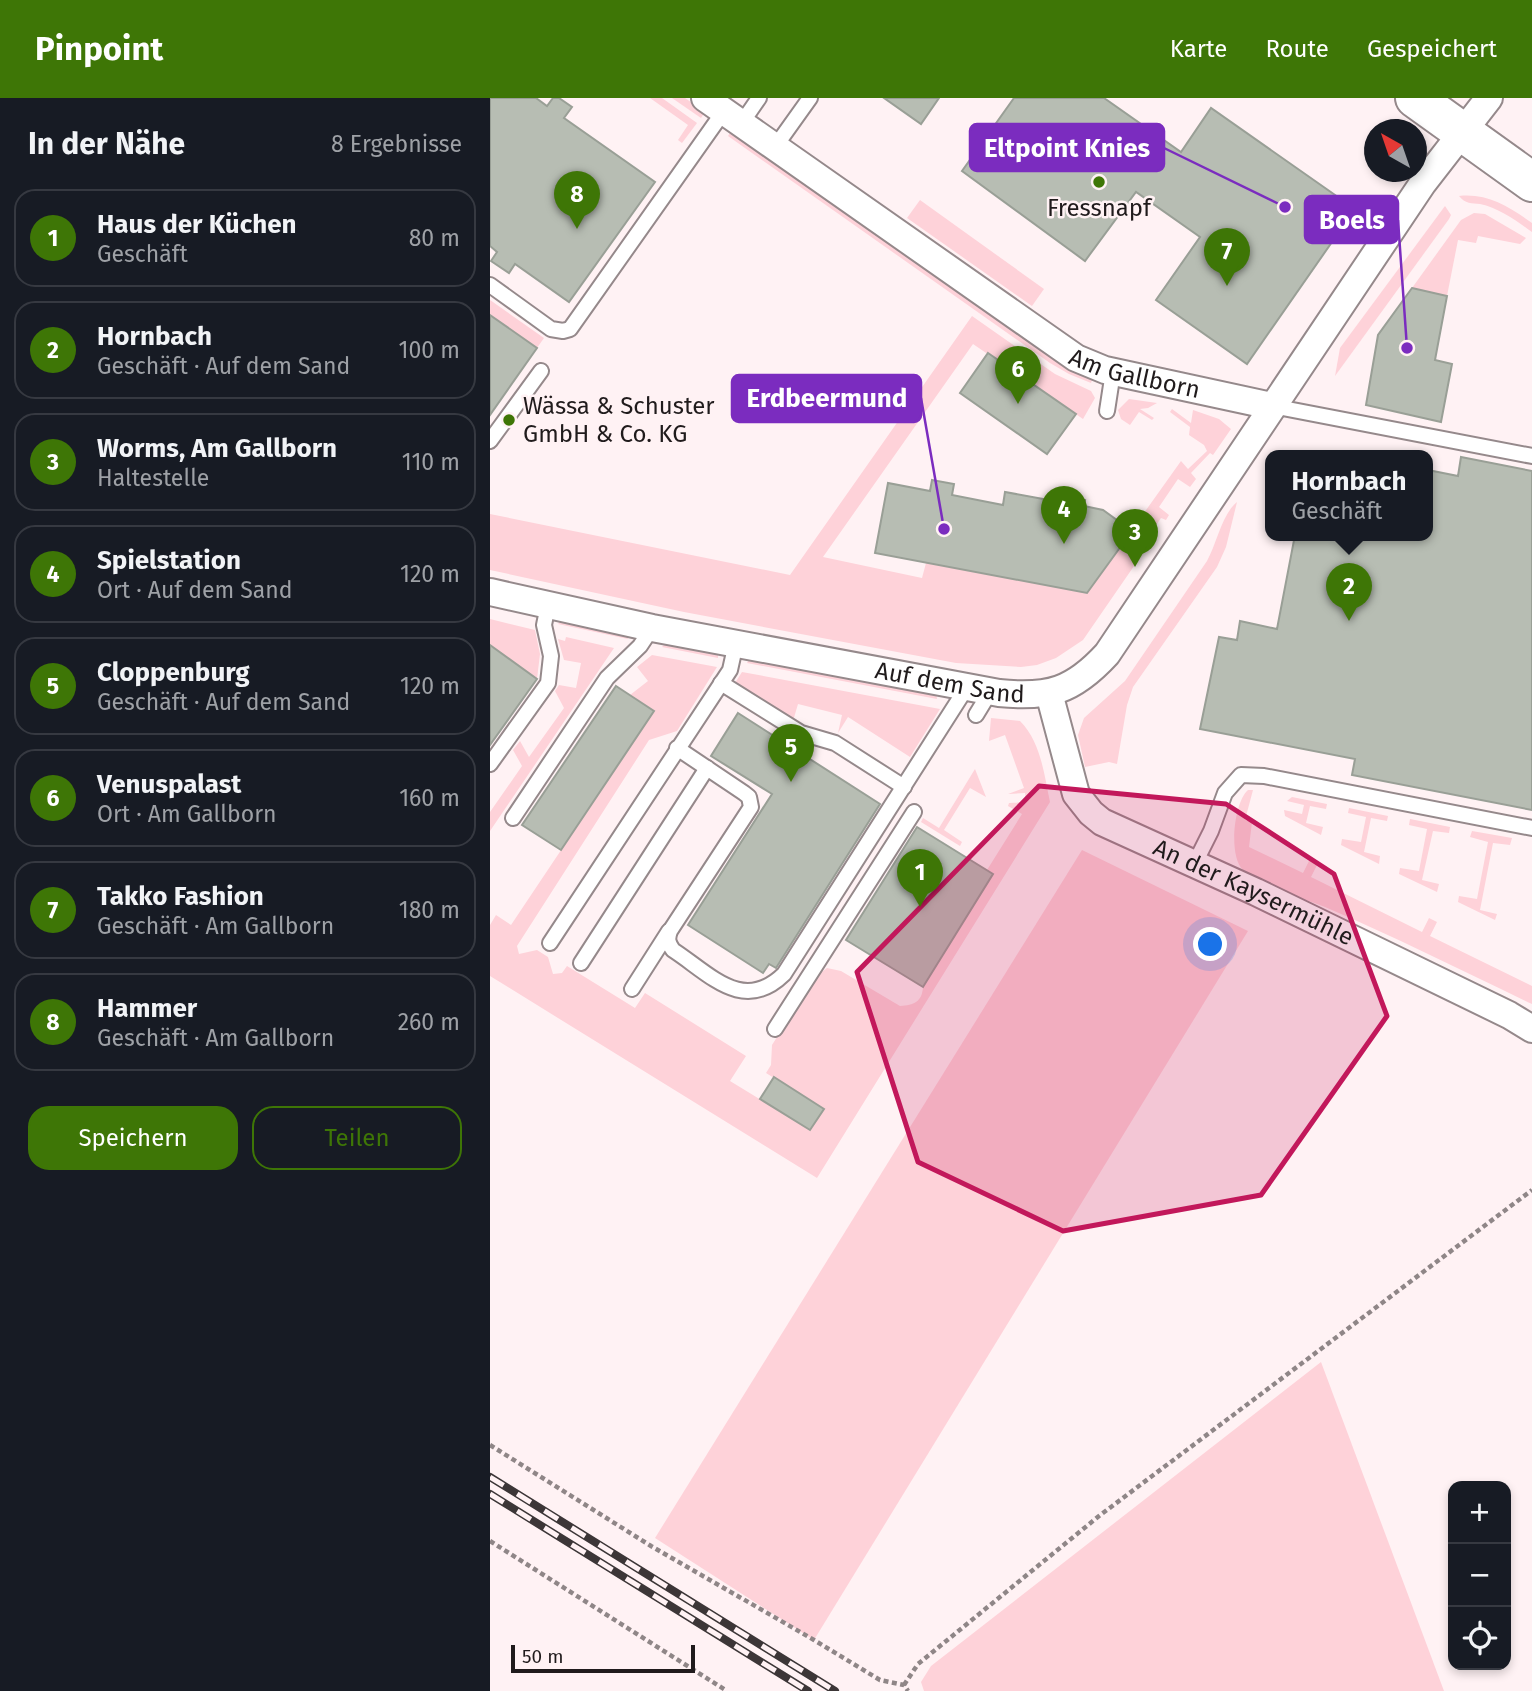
<!DOCTYPE html>
<html lang="de">
<head>
<meta charset="utf-8">
<style>
	body { margin:0; font-family:"Fira Sans",sans-serif; background:#242831; color:#f1f3f6 }
	.controls { position:absolute; right:21px; bottom:21px; display:grid; overflow:hidden; border-radius:14px; box-shadow:0 4px 10px #0003 }
	.controls button { width:63px; height:63px; display:grid; place-items:center; padding:0; border:0; border-bottom:2px solid #363941; background:#171b24; color:#f1f3f6; font:35px sans-serif }
	.compass { position:absolute; left:874px; top:21px; width:63px; height:63px; border-radius:50%; background:#171b24; box-shadow:0 4px 10px #0003; rotate:320deg }
	.scale { position:absolute; left:21px; bottom:18px; width:184px; box-sizing:border-box; padding-left:7px; border:4px solid #201b1c; border-top:0; font-size:19px; line-height:24px; white-space:nowrap; color:#201b1c; -webkit-text-stroke:5px #fff2f4; paint-order:stroke }
	.you { position:absolute; left:721px; top:847px; width:24px; height:24px; margin:-18px; border:5px solid #fff; border-radius:50%; background:#1a73e8; box-shadow:0 0 0 10px #1a73e833 }
	.badge { display:grid; place-items:center; width:46px; height:46px; border-radius:50%; background:#3e7606; color:#fff; font-size:23px; font-weight:700 }
	.pin { position:absolute; translate:-50% -58px; filter:drop-shadow(0 2px 4px #0008) }
	.pin::after { content:''; position:absolute; top:37px; width:24px; height:21px; background:inherit; clip-path:polygon(0 0,100% 0,50% 100%) }
	.popup { position:absolute; left:775px; top:352px; width:168px; height:91px; box-sizing:border-box; display:grid; place-content:center; border-radius:14px; background:#171b24; filter:drop-shadow(0 2px 5px #0005); font-size:23px; white-space:nowrap; color:#9ea1a6 }
	.popup b { font-size:26px; color:#f1f3f6 }
	.popup::after { content:''; position:absolute; left:50%; top:100%; margin-left:-14px; border:14px solid transparent; border-top-color:#171b24 }
	.list { margin:0; padding:0; list-style:none }
	h2 { display:flex; justify-content:space-between; align-items:center; height:91px; margin:0; padding:0 28px; font-size:30px }
	h2 small { font-size:23px; font-weight:400; color:#9ea1a6 }
	.list li { display:grid; grid-template-columns:46px 1fr auto; gap:21px; align-items:center; box-sizing:border-box; height:98px; margin:0 14px 14px; padding:0 14px; border:2px solid #363941; border-radius:21px }
	.list b { display:block; font-size:26px; white-space:nowrap }
	.list p { margin:0; font-size:23px; white-space:nowrap; color:#9ea1a6 }
	.list em { font-size:23px; font-style:normal; color:#9ea1a6 }
	.actions { display:flex; gap:14px; padding:21px 28px }
	.actions a { flex:1; padding:16px 0; border:2px solid #3e7606; border-radius:21px; text-align:center; font-size:24px; color:#3e7606 }
	.actions .main { background:#3e7606; color:#fff }
	.icon { flex:none; width:38px; height:38px; fill:none; stroke:currentColor; stroke-width:2; stroke-linecap:round; stroke-linejoin:round }
	.map { position:relative; flex:none; width:1042px; height:1593px; overflow:hidden }
	header { display:flex; align-items:center; gap:42px; box-sizing:border-box; height:98px; padding:0 35px; background:#3e7606; color:#fff }
	header strong { font-size:33px }
	nav { display:flex; gap:38px; margin-inline-start:auto; font-size:24px }
	main { display:flex }
	aside { flex:1; background:#171b24 }
	.map>svg:first-child { display:block }
	.green { fill:#fed2d9 }
	.building { fill:#b7bdb3; stroke:#999f96; stroke-width:2 }
	.lines { fill:none; stroke-linecap:round; stroke-linejoin:round }
	.lane-casing { stroke:#95898b; stroke-width:18 }
	.street-casing { stroke:#95898b; stroke-width:30 }
	.primary-casing { stroke:#95898b; stroke-width:42 }
	.path { stroke:#8f8687; stroke-width:4.5; stroke-dasharray:5 3.5; stroke-linecap:butt }
	.lane { stroke:#fff; stroke-width:14 }
	.street { stroke:#fff; stroke-width:26 }
	.primary { stroke:#fff; stroke-width:38 }
	.rail-casing { stroke:#3c3637; stroke-width:8 }
	.rail { stroke:#fff2f4; stroke-width:5; stroke-dasharray:16; stroke-linecap:butt }
	.marked { fill:#c2185b; fill-opacity:0.2; stroke:#c2185b; stroke-width:5; stroke-linejoin:round }
	.poi-dot { fill:#3e7606; stroke:#fff2f4; stroke-width:2.5 }
	.labels { text-anchor:middle; stroke-width:5; stroke-linejoin:round; paint-order:stroke }
	.poi-label { font-size:24px; fill:#201b1c; stroke:#fff2f4 }
	.street-label { font-size:24px; fill:#201b1c; stroke:#fff2f4 }
	.leader { fill:none; stroke:#7b2cbf; stroke-width:2.5 }
	.callout-dot { fill:#7b2cbf; stroke:#fff2f4; stroke-width:2.5 }
	.callout { fill:#7b2cbf; stroke:#7b2cbf; stroke-width:2.5 }
	.callout-label { font-size:26px; text-anchor:middle; font-weight:bold; fill:#fff }
</style>
</head>
<body>
<header>
<strong>Pinpoint</strong>
<nav><a>Karte</a><a>Route</a><a>Gespeichert</a></nav>
</header>
<main>
<aside>
<h2>In der Nähe<small>8 Ergebnisse</small></h2>
<ul class="list">
<li><span class="badge">1</span><div><b>Haus der Küchen</b><p>Geschäft</p></div><em>80 m</em></li>
<li><span class="badge">2</span><div><b>Hornbach</b><p>Geschäft · Auf dem Sand</p></div><em>100 m</em></li>
<li><span class="badge">3</span><div><b>Worms, Am Gallborn</b><p>Haltestelle</p></div><em>110 m</em></li>
<li><span class="badge">4</span><div><b>Spielstation</b><p>Ort · Auf dem Sand</p></div><em>120 m</em></li>
<li><span class="badge">5</span><div><b>Cloppenburg</b><p>Geschäft · Auf dem Sand</p></div><em>120 m</em></li>
<li><span class="badge">6</span><div><b>Venuspalast</b><p>Ort · Am Gallborn</p></div><em>160 m</em></li>
<li><span class="badge">7</span><div><b>Takko Fashion</b><p>Geschäft · Am Gallborn</p></div><em>180 m</em></li>
<li><span class="badge">8</span><div><b>Hammer</b><p>Geschäft · Am Gallborn</p></div><em>260 m</em></li>
</ul>
<div class="actions"><a class="main">Speichern</a><a>Teilen</a></div>
</aside>
<div class="map">
<svg width="1042" height="1593" viewBox="0 0 1042 1593">
	<rect width="100%" height="100%" fill="#fff2f4"/>
	<g class="green">
		<path d="M 160,0 L 172,0 L 207,25 L 192,45 L 188,42 L 198,27 Z"/>
		<path d="M 182,0 L 195,0 L 215,14 L 211,20 Z"/>
		<path d="M 242,32 L 603,279 L 601,285 L 579,276 L 560,265 L 238,38 Z"/>
		<path d="M 969,98 C 998,95 1019,109 1042,125 L 1042,134 C 1027,123 1009,110 990,106 C 982,105 975,106 969,98 Z"/>
		<path d="M 430,102 L 554,191 L 542,208 L 417,120 Z"/>
		<path d="M 955,108 L 961,117 L 959,121 L 845,278 L 850,250 Z"/>
		<path d="M 984,115 L 995,116 L 1036,140 L 1030,146 L 988,138 L 986,145 L 968,142 L 957,198 L 922,190 L 971,122 Z"/>
		<path d="M 0,202 L 54,240 L 47,250 L 0,217 Z"/>
		<path d="M 482,218 L 565,276 L 601,293 L 605,300 L 593,321 L 483,246 L 333,459 L 432,480 L 436,465 L 597,495 L 691,363 L 698,371 L 717,353 L 714,347 L 699,337 L 700,329 L 680,314 L 682,311 L 701,325 L 703,312 L 729,321 L 741,331 L 723,357 L 720,355 L 701,375 L 706,381 L 700,389 L 688,381 L 669,409 L 679,417 L 676,422 L 671,420 L 660,436 L 664,439 L 593,542 L 566,560 L 547,567 L 531,569 L 466,565 L 194,514 L 0,472 L 0,416 L 300,477 Z"/>
		<path d="M 639,301 L 667,305 L 658,310 L 650,311 L 664,320 L 662,322 L 649,314 L 640,327 L 631,321 L 628,312 Z"/>
		<path d="M 747,404 L 736,449 L 727,469 L 643,589 L 637,607 L 627,666 L 619,664 L 595,669 L 588,637 L 594,620 L 635,583 L 717,463 C 727,445 732,416 747,404 Z"/>
		<path d="M 0,521 L 45,532 L 50,556 L 47,581 L 0,547 Z"/>
		<path d="M 72,522 L 136,535 L 138,541 L 68,526 Z"/>
		<path d="M 76,539 L 124,550 L 0,733 L 0,714 L 32,668 L 23,652 L 30,643 L 39,659 L 74,610 L 65,593 L 69,587 L 86,590 L 91,565 L 74,562 L 68,541 L 75,543 Z"/>
		<path d="M 176,545 L 228,554 L 228,560 L 172,549 Z"/>
		<path d="M 162,557 L 227,569 L 187,633 L 159,642 L 27,848 L 29,856 L 47,852 L 58,859 L 63,876 L 72,875 L 77,868 L 145,910 L 155,895 L 256,958 L 240,983 L 320,1032 L 334,1011 L 276,975 L 281,967 L 282,947 L 325,879 L 337,870 L 351,873 L 410,908 C 424,907 432,904 433,889 L 503,776 L 497,772 L 532,716 L 518,708 L 519,705 L 536,704 L 535,695 L 518,696 L 534,690 L 515,637 L 499,643 L 501,620 L 530,623 C 551,644 554,676 560,704 L 327,1080 L 0,878 L 0,827 L 6,817 L 21,827 L 164,613 L 140,597 L 158,583 L 147,569 Z"/>
		<path d="M 260,560 L 446,595 L 447,601 L 257,565 Z"/>
		<path d="M 252,574 L 450,611 L 420,659 L 358,619 L 348,635 L 352,617 L 308,606 L 303,623 L 245,585 Z"/>
		<path d="M 485,671 L 496,699 L 480,690 L 454,732 L 472,744 L 470,748 L 431,724 L 433,720 L 449,730 Z"/>
		<path d="M 758,692 L 763,692 L 755,722 L 762,724 L 759,749 L 813,775 L 820,761 L 828,765 L 821,779 L 932,834 L 939,820 L 947,824 L 940,838 L 1042,888 L 1042,906 C 973,873 905,839 835,809 C 808,798 774,791 753,772 C 738,758 744,704 758,692 Z"/>
		<path d="M 802,699 L 837,706 L 836,711 L 820,708 L 816,725 L 833,729 L 831,737 L 795,718 L 794,712 L 812,716 L 814,707 L 797,703 Z"/>
		<path d="M 859,710 L 898,718 L 897,723 L 881,720 L 874,754 L 890,758 L 889,766 L 851,747 L 852,741 L 871,744 L 876,719 L 858,715 Z"/>
		<path d="M 920,721 L 960,729 L 959,735 L 943,733 L 932,782 L 949,786 L 947,794 L 909,776 L 910,770 L 929,773 L 937,731 L 919,727 Z"/>
		<path d="M 982,733 L 1022,740 L 1020,747 L 1003,745 L 990,812 L 1007,816 L 1005,822 L 968,804 L 969,798 L 987,801 L 998,744 L 980,739 Z"/>
		<path d="M 592,752 L 758,833 L 324,1542 L 165,1440 Z"/>
		<path d="M 831,1264 L 954,1593 L 434,1593 L 431,1584 L 441,1568 Z"/>
	</g>
	<g class="building">
		<path d="M 0,0 L 46,0 L 57,8 L 63,0 L 69,0 L 82,9 L 74,20 L 165,84 L 79,204 L 25,166 L 19,175 L 1,163 L 7,154 L 0,148 Z"/>
		<path d="M 394,0 L 449,0 L 431,26 Z"/>
		<path d="M 524,0 L 614,0 L 691,54 L 721,10 L 865,111 L 757,266 L 666,202 L 710,139 L 646,94 L 595,163 L 472,73 Z"/>
		<path d="M 922,190 L 957,198 L 945,262 L 962,266 L 951,324 L 876,307 L 888,237 Z"/>
		<path d="M 0,217 L 47,250 L 0,317 Z"/>
		<path d="M 498,255 L 586,316 L 557,356 L 470,295 Z"/>
		<path d="M 971,359 L 1042,373 L 1042,712 L 862,677 L 865,661 L 710,631 L 729,539 L 747,542 L 750,523 L 787,531 L 805,437 L 938,437 L 938,372 L 968,378 Z"/>
		<path d="M 442,382 L 464,386 L 462,397 L 513,407 L 515,394 L 575,405 L 576,398 L 595,402 L 594,408 L 613,412 L 642,433 L 597,495 L 385,455 L 398,385 L 440,393 Z"/>
		<path d="M 0,547 L 47,581 L 0,647 Z"/>
		<path d="M 126,588 L 164,613 L 71,752 L 32,727 Z"/>
		<path d="M 248,615 L 390,706 L 286,870 L 279,866 L 273,875 L 198,827 L 282,696 L 221,658 Z"/>
		<path d="M 427,729 L 503,776 L 433,889 L 356,842 Z"/>
		<path d="M 284,979 L 334,1011 L 320,1032 L 270,1001 Z"/>
	</g>
	<g class="lines">
		<g class="lane-casing">
			<g id="lane">
				<path d="M 251,26 L 269,0"/>
				<path d="M 285,49 L 320,0"/>
				<path d="M 0,187 L 61,231 L 73,233 L 80,231 L 234,13"/>
				<path d="M 782,308 L 1042,358"/>
				<path d="M 617,313 L 623,274"/>
				<path d="M 0,343 L 51,273"/>
				<path d="M 231,585 L 311,635 L 345,645 L 414,689"/>
				<path d="M 486,617 L 500,594"/>
				<path d="M 187,650 L 254,695 L 259,699 L 261,709 L 180,833 C 177,841 178,845 183,852 C 220,876 253,916 294,876 L 477,589"/>
				<path d="M 0,666 L 58,585 L 61,558 L 54,527 L 58,507"/>
				<path d="M 23,720 L 117,580 L 150,548 L 162,530"/>
				<path d="M 704,767 L 721,733 L 735,695 L 751,677 L 774,678 L 1042,730"/>
				<path d="M 60,845 L 240,572 L 246,545"/>
				<path d="M 91,865 L 217,670"/>
				<path d="M 142,891 L 179,833"/>
				<path d="M 285,931 L 424,714"/>
			</g>
		</g>
		<g class="street-casing">
			<g id="street">
				<path id="s1" d="M 215,0 L 586,260 L 615,272 L 782,308"/>
				<path id="s2" d="M 0,494 L 162,530 L 509,595 C 559,600 583,593 617,556 L 933,85 L 999,0"/>
				<path id="s3" d="M 559,595 L 586,696 L 601,715 L 612,724 L 766,794 L 1019,917 L 1042,931"/>
			</g>
		</g>
		<g class="primary-casing">
			<path id="primary" d="M 925,0 L 1042,84"/>
		</g>
		<g class="path">
			<path d="M 0,1347 L 161,1448 L 324,1542 L 390,1582 L 414,1587 L 418,1593"/>
			<path d="M 0,1443 L 237,1593"/>
			<path d="M 414,1587 L 428,1566 L 609,1418 L 1042,1092"/>
		</g>
		<use href="#lane" class="lane"/>
		<use href="#street" class="street"/>
		<use href="#primary" class="primary"/>
		<g class="rail-casing">
			<g id="rail">
				<path d="M 0,1379 L 345,1593"/>
				<path d="M 0,1396 L 318,1593"/>
			</g>
		</g>
		<use href="#rail" class="rail"/>
	</g>
	<path class="marked" d="M 549,688 L 736,706 L 844,776 L 897,918 L 771,1097 L 573,1133 L 428,1064 L 367,874 Z"/>
	<g class="poi-dot">
		<circle cx="609" cy="84" r="7"/>
		<circle cx="19" cy="322" r="7"/>
	</g>
	<g class="labels">
		<g class="poi-label">
			<text x="609" y="118">Fressnapf</text>
			<text x="33" y="316" text-anchor="start">Wässa &amp; Schuster<tspan x="33" dy="28">GmbH &amp; Co. KG</tspan></text>
		</g>
		<g class="street-label">
			<text dy="8" stroke="none"><textPath href="#s1" startOffset="514">Am Gallborn</textPath></text>
			<text dy="8" stroke="none"><textPath href="#s2" startOffset="469">Auf dem Sand</textPath></text>
			<text dy="8" stroke="none"><textPath href="#s3" startOffset="310">An der Kaysermühle</textPath></text>
		</g>
	</g>
	<path class="leader" d="M795 109L674 50M917 250L908 122M454 431L431 300"/>
	<g class="callout-dot">
		<circle cx="795" cy="109" r="7"/>
		<circle cx="917" cy="250" r="7"/>
		<circle cx="454" cy="431" r="7"/>
	</g>
	<g class="callout">
		<rect x="480" y="26" width="194" height="47" rx="7"/>
		<rect x="815" y="98" width="93" height="47" rx="7"/>
		<rect x="242" y="277" width="189" height="47" rx="7"/>
	</g>
	<g class="callout-label">
		<text x="577" y="59">Eltpoint Knies</text>
		<text x="862" y="131">Boels</text>
		<text x="337" y="309">Erdbeermund</text>
	</g>
</svg>
<div class="controls">
<button>+</button>
<button>−</button>
<button><svg class="icon" aria-label="locate" viewBox="0 0 24 24"><circle cx="12" cy="12" r="6"/><path d="M12 2v4M12 18v4M2 12h4M18 12h4"/></svg></button>
</div>
<svg class="compass" viewBox="-18 -18 36 36"><path d="M0-13l5 13h-10z" fill="#e53935"/><path d="M0 13l5-13h-10z" fill="#9ea1a6"/></svg>
<div class="scale">50 m</div>
<div class="you"></div>
<div class="pin badge" style="left:430px;top:809px">1</div>
<div class="pin badge" style="left:859px;top:523px">2</div>
<div class="popup"><b>Hornbach</b>Geschäft</div>
<div class="pin badge" style="left:645px;top:469px">3</div>
<div class="pin badge" style="left:574px;top:446px">4</div>
<div class="pin badge" style="left:301px;top:684px">5</div>
<div class="pin badge" style="left:528px;top:306px">6</div>
<div class="pin badge" style="left:737px;top:188px">7</div>
<div class="pin badge" style="left:87px;top:131px">8</div>
</div>
</main>
</body>
</html>
